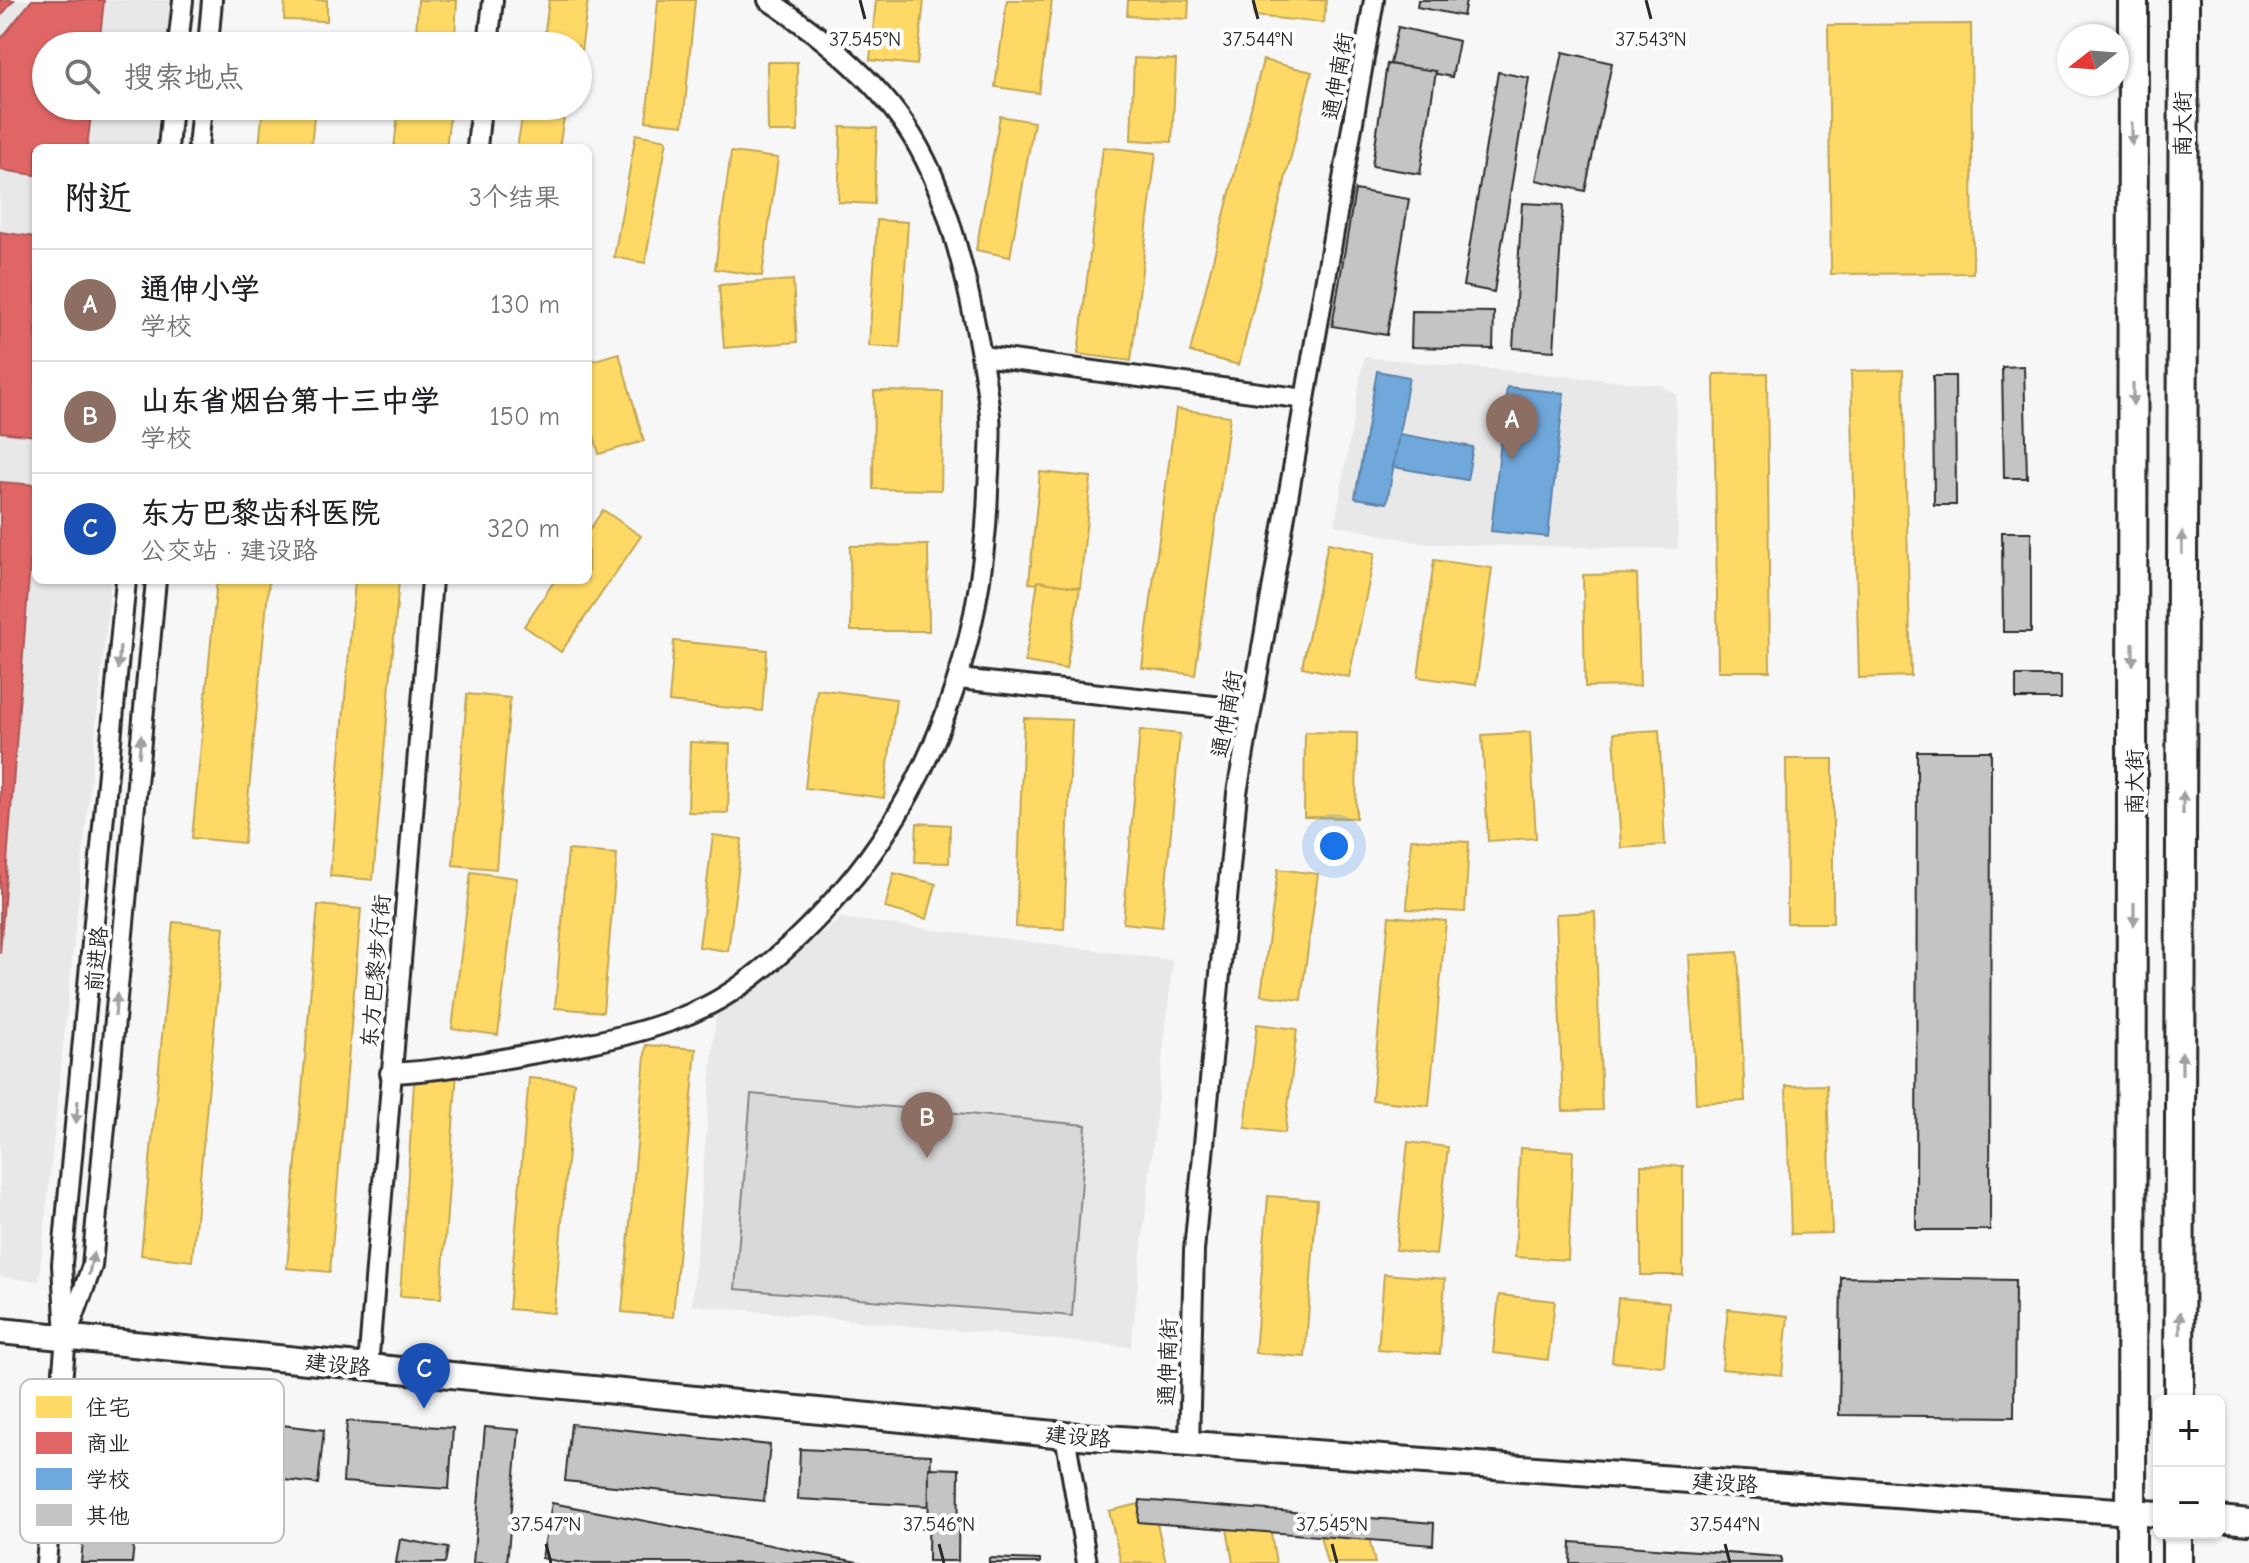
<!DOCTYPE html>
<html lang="zh">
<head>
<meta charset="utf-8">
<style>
	body { margin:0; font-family:"Comic Neue","LXGW WenKai TC",sans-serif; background:#f2f2f2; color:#202124 }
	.controls { position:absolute; right:24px; bottom:24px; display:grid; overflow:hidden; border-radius:12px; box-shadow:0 2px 6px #0004 }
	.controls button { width:72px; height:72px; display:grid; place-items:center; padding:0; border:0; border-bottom:2px solid #e0e0e0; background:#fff; color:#202124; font:40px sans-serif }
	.compass { position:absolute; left:2057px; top:24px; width:72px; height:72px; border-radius:50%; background:#fff; box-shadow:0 2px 6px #0004; rotate:253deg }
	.you { position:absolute; left:1334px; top:846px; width:28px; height:28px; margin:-20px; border:6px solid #fff; border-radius:50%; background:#1a73e8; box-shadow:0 0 0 12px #1a73e833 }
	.badge { display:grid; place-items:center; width:52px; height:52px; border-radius:50%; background:#0b8043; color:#fff; font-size:26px; font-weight:700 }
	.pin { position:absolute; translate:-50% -66px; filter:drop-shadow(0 2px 4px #0008) }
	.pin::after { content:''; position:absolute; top:42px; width:28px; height:24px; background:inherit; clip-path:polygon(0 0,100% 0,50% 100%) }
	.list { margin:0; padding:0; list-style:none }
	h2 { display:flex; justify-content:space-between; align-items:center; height:104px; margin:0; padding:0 32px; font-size:34px }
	h2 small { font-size:26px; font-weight:400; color:#757577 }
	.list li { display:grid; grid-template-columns:52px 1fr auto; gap:24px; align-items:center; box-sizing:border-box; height:112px; padding:0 32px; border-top:2px solid #e0e0e0 }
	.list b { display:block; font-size:30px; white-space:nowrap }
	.list p { margin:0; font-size:26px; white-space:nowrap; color:#757577 }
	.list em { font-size:26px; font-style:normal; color:#757577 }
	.icon { flex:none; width:44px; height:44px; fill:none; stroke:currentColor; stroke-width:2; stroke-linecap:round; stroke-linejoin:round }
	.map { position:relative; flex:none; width:2249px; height:1563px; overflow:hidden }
	.search { position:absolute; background:#fff; box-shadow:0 2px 6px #0004; left:32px; top:32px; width:560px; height:88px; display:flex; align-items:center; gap:20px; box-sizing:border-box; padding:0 28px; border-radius:44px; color:#757577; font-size:30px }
	.panel { position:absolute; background:#fff; box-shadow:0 2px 6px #0004; left:32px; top:144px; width:560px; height:440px; border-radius:12px }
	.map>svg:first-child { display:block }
	.built { fill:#e8e8e8 }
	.green { fill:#d9d9d9; stroke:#828282; stroke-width:2 }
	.homes { fill:#ffd966; stroke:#bfa554; stroke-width:2 }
	.shops { fill:#e06666; stroke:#aa5454; stroke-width:2 }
	.schools { fill:#6fa8dc; stroke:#5b82a7; stroke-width:2 }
	.building { fill:#c4c4c4; stroke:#2b2b2b; stroke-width:2 }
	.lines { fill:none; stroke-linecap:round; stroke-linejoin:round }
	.street-casing { stroke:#2b2b2b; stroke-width:24 }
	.secondary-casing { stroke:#2b2b2b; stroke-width:30 }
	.primary-casing { stroke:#2b2b2b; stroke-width:34 }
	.street { stroke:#fff; stroke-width:18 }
	.secondary { stroke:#fff; stroke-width:24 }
	.primary { stroke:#fff; stroke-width:28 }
	.oneway { fill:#a0a0a0 }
	.ticks { fill:none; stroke:#2b2b2b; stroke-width:3 }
	.labels { text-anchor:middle; stroke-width:8; stroke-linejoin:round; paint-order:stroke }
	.street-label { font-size:22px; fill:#2b2b2b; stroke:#fff }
	.key { fill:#fff; stroke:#bfbfbf; stroke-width:2 }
	.key-label { font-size:22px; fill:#2b2b2b }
	.ticks-label { font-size:20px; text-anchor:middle; fill:#2b2b2b; stroke:#fff; stroke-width:8; stroke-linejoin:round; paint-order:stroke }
</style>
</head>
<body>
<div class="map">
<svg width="2249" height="1563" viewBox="0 0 2249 1563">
	<rect width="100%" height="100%" fill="#f7f7f7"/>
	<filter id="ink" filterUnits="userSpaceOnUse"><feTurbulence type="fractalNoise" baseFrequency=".0125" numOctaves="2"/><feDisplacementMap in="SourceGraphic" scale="16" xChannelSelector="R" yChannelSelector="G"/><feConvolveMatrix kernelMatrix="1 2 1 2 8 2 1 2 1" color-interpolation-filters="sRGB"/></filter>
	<g filter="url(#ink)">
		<g class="built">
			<path d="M 0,0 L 170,0 L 166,46 L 46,46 L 46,106 L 159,106 L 155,148 L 36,148 L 36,580 L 111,580 L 39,1281 L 0,1277 Z"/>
			<path d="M 1364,357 L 1660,385 L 1676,395 L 1678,549 L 1427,544 L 1335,525 Z"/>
			<path d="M 841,918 L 1173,960 L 1131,1347 L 692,1305 L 716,1012 Z"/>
		</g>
		<path class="green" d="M 751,1094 L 1086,1125 L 1072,1316 L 735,1289 Z"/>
		<g class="homes">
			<path d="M 285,0 L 327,0 L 327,21 L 284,20 Z"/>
			<path d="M 418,0 L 457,0 L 455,37 L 416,34 Z"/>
			<path d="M 549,0 L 588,0 L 579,66 L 578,46 L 543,46 Z"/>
			<path d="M 658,0 L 695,0 L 683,125 L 646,121 Z"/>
			<path d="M 876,0 L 924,0 L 917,65 L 870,60 Z"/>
			<path d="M 1007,0 L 1052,0 L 1039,93 L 995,87 Z"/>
			<path d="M 1128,0 L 1189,0 L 1188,19 L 1127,16 Z"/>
			<path d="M 1255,0 L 1326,0 L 1324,23 L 1254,16 Z"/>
			<path d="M 1971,24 L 1973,273 L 1831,274 L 1828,25 Z"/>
			<path d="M 1134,58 L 1176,60 L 1172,142 L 1131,140 Z"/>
			<path d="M 1263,60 L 1312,72 L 1239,365 L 1190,352 Z"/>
			<path d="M 767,62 L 797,62 L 798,132 L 768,132 Z"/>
			<path d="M 263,106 L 315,106 L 311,148 L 259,148 Z"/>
			<path d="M 399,106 L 451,106 L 446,148 L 394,148 Z"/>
			<path d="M 524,106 L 566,106 L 559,148 L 517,148 Z"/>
			<path d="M 1000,116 L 1034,122 L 1010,257 L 976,250 Z"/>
			<path d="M 841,127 L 877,128 L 874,204 L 838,202 Z"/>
			<path d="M 636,134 L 667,140 L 645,263 L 614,257 Z"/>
			<path d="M 1103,147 L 1156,153 L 1131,361 L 1078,354 Z"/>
			<path d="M 731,152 L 778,158 L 762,276 L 715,269 Z"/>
			<path d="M 877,220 L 908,222 L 900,348 L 869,346 Z"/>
			<path d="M 793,280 L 797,342 L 724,348 L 719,285 Z"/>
			<path d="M 619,353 L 644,441 L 599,454 L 588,414 L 588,362 Z"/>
			<path d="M 1903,370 L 1911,676 L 1859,678 L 1851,371 Z"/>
			<path d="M 1767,373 L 1770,671 L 1718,671 L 1714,374 Z"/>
			<path d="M 874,391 L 943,392 L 941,490 L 873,489 Z"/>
			<path d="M 1176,409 L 1230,416 L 1195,675 L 1142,668 Z"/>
			<path d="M 1040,472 L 1091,477 L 1080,588 L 1029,583 Z"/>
			<path d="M 603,510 L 641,536 L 561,652 L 524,626 L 555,580 L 588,580 L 588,532 Z"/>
			<path d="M 1328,543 L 1375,553 L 1349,677 L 1302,667 Z"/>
			<path d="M 928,545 L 929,631 L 851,631 L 850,546 Z"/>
			<path d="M 1434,560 L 1492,568 L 1476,685 L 1418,677 Z"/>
			<path d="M 1637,574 L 1640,686 L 1585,687 L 1583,575 Z"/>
			<path d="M 217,580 L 269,580 L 244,843 L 192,838 Z"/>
			<path d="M 355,580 L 399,580 L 373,880 L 330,876 Z"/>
			<path d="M 1038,581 L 1080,588 L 1066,669 L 1025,662 Z"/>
			<path d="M 674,641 L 767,650 L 762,711 L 669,702 Z"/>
			<path d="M 817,689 L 896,699 L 884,798 L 805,788 Z"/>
			<path d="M 467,694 L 510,698 L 496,869 L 453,865 Z"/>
			<path d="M 1024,718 L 1072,720 L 1064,929 L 1016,927 Z"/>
			<path d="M 1140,730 L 1180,734 L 1162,927 L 1123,923 Z"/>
			<path d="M 1659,730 L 1665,845 L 1621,848 L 1614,733 Z"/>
			<path d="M 1305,732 L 1357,733 L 1356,818 L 1304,817 Z"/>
			<path d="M 1530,732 L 1536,838 L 1488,841 L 1482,735 Z"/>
			<path d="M 690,742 L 730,744 L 728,813 L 688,812 Z"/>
			<path d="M 1786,759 L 1833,759 L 1833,923 L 1787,923 Z"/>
			<path d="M 917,823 L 950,825 L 949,863 L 915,862 Z"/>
			<path d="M 713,835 L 742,839 L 728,951 L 699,947 Z"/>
			<path d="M 1411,839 L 1469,842 L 1465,912 L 1407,909 Z"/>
			<path d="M 568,850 L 617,854 L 603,1012 L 555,1008 Z"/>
			<path d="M 1278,869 L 1318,874 L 1301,1000 L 1261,995 Z"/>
			<path d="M 471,872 L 517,878 L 498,1035 L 452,1029 Z"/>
			<path d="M 894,873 L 936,884 L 927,919 L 885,908 Z"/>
			<path d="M 318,905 L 361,909 L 330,1272 L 287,1268 Z"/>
			<path d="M 1595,912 L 1602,1110 L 1563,1111 L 1556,914 Z"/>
			<path d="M 1389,916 L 1446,921 L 1429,1106 L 1372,1100 Z"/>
			<path d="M 173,922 L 224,927 L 192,1261 L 141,1255 Z"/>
			<path d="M 1738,952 L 1745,1101 L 1696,1103 L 1689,955 Z"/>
			<path d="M 1257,1024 L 1297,1029 L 1285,1133 L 1245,1128 Z"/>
			<path d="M 646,1045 L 696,1049 L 673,1317 L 622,1312 Z"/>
			<path d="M 415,1068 L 457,1071 L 441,1298 L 400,1296 Z"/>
			<path d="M 529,1078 L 574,1082 L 554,1313 L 509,1309 Z"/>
			<path d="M 1827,1085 L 1832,1233 L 1791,1234 L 1786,1086 Z"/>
			<path d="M 1408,1142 L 1448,1147 L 1436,1255 L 1396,1250 Z"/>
			<path d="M 1520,1148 L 1573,1151 L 1568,1260 L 1515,1257 Z"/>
			<path d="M 1641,1165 L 1683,1166 L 1683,1275 L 1641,1275 Z"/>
			<path d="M 1268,1196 L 1317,1200 L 1305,1357 L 1255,1353 Z"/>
			<path d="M 1384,1274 L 1445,1279 L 1440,1354 L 1378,1350 Z"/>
			<path d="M 1499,1295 L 1555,1301 L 1548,1360 L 1493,1353 Z"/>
			<path d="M 1618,1298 L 1669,1302 L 1664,1366 L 1612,1362 Z"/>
			<path d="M 1728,1309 L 1788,1316 L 1782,1375 L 1722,1369 Z"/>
			<path d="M 1152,1501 L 1166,1563 L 1121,1563 L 1109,1511 Z"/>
			<path d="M 1267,1510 L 1276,1563 L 1233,1563 L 1225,1517 Z"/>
			<path d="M 1364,1517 L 1375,1563 L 1327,1563 L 1318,1528 Z"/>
		</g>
		<g class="shops">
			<path d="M 0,0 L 14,0 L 0,17 Z"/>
			<path d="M 32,0 L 104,0 L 99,46 L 46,46 L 46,106 L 92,106 L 87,148 L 36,148 L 36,175 L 0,170 L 0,40 Z"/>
			<path d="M 0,232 L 36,237 L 36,436 L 0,432 Z"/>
			<path d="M 0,482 L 36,485 L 0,954 Z"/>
		</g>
		<g class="schools">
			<path d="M 1377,371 L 1409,377 L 1387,503 L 1355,498 Z"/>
			<path d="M 1507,387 L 1564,393 L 1548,537 L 1491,531 Z"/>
			<path d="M 1399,434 L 1473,447 L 1467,480 L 1393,467 Z"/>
		</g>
		<g class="building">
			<path d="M 1418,0 L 1466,0 L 1463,16 L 1417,7 Z"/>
			<path d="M 1398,27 L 1459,41 L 1452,77 L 1390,64 Z"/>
			<path d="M 1563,52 L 1612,63 L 1585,191 L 1536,180 Z"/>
			<path d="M 1387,64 L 1436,71 L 1420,174 L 1372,166 Z"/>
			<path d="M 1498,72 L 1529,78 L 1494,292 L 1463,286 Z"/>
			<path d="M 1355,190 L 1409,199 L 1387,335 L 1332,326 Z"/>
			<path d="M 1522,203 L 1563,205 L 1554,351 L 1513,348 Z"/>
			<path d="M 1412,311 L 1494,312 L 1493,349 L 1411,347 Z"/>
			<path d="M 2024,366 L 2027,478 L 2004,478 L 2002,367 Z"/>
			<path d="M 1933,376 L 1955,376 L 1956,505 L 1934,505 Z"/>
			<path d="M 2002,532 L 2031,532 L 2031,632 L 2003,632 Z"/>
			<rect x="2016" y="676" width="45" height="23"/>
			<path d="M 1917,751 L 1991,751 L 1990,1230 L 1916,1230 Z"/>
			<path d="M 1841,1277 L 2015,1280 L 2014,1417 L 1839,1415 Z"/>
			<path d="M 135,1408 L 324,1430 L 318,1484 L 129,1462 Z"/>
			<path d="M 347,1421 L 453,1428 L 449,1489 L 343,1482 Z"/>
			<path d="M 571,1424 L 770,1445 L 764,1501 L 565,1481 Z"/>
			<path d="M 485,1427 L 519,1430 L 507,1563 L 473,1563 Z"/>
			<path d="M 800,1449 L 931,1455 L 929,1506 L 798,1499 Z"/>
			<path d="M 929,1468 L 959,1469 L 958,1561 L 928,1561 Z"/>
			<path d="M 88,1487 L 139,1492 L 132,1563 L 81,1563 Z"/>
			<path d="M 1140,1500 L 1434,1523 L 1433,1545 L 1138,1522 Z"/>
			<path d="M 552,1503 L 863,1563 L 566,1563 L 542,1558 Z"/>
			<path d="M 400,1539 L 448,1548 L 445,1563 L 396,1563 Z"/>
			<path d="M 1571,1542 L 1781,1557 L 1781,1563 L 1570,1563 Z"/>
			<path d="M 989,1558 L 1040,1560 L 1040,1563 L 989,1563 Z"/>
		</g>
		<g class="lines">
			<g class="street-casing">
				<g id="street">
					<path d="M 178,46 L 183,0"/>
					<path d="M 208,46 L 212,0"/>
					<path d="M 488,46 L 493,0"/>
					<path d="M 168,148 L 172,106"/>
					<path d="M 198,148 L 202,106"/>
					<path d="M 477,148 L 481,106"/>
					<path d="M 982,356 L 1305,399"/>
					<path d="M 959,679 L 1251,710"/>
					<path d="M 390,1073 C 436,1071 480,1063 525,1055 C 587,1044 650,1034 707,1006 C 751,984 791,946 824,911 C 932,797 983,646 988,491 C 989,466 992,440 990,415 C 985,370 976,326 966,281 C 955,237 941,186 918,146 C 883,84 826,39 768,0"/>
					<path d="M 70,1327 L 92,1266 L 156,580"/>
					<path d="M 368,1367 L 432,580"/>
					<path d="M 1065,1435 L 1087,1563"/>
					<path d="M 1189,1444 L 1194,1251 L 1237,793 L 1374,0"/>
					<path d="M 46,1563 L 66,1337 L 62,1264 L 126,580"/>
				</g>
			</g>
			<g class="secondary-casing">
				<g id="secondary">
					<path d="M 0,1331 L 1065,1435 L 2159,1514"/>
					<path d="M 2219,1519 L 2249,1522"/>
				</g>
			</g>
			<g class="primary-casing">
				<g id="primary">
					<path d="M 2179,1401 L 2184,0"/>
					<path d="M 2131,1563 L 2133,0"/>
					<path d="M 2177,1563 L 2177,1533"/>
				</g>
			</g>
			<use href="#street" class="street"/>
			<use href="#secondary" class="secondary"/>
			<use href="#primary" class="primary"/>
		</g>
		<defs><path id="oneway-solid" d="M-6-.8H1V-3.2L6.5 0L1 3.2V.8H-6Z" transform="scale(2)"/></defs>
		<g class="oneway">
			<use href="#oneway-solid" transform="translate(2132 134) rotate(90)"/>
			<use href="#oneway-solid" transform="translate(2133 394) rotate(90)"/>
			<use href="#oneway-solid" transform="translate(2182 543) rotate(-90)"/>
			<use href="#oneway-solid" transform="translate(2133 654) rotate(90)"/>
			<use href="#oneway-solid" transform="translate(119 658) rotate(95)"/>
			<use href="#oneway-solid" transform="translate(140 746) rotate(-85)"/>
			<use href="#oneway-solid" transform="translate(2183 803) rotate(-90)"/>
			<use href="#oneway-solid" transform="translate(2134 914) rotate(90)"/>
			<use href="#oneway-solid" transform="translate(116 1005) rotate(-85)"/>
			<use href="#oneway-solid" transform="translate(2182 1063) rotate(-90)"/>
			<use href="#oneway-solid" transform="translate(77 1112) rotate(95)"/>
			<use href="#oneway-solid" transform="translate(91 1264) rotate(-78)"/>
			<use href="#oneway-solid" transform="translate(2180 1323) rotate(-90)"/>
		</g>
	</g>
	<path class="ticks" d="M 860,0 L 865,19M 1253,0 L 1258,19M 1646,0 L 1651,19M 546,1544 L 551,1563M 939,1544 L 944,1563M 1332,1544 L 1337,1563M 1725,1544 L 1730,1563"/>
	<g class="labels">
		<g class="street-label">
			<text transform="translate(1337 76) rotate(-80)" y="8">通伸南街</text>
			<text transform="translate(2182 124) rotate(-90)" y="8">南大街</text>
			<text transform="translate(1226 714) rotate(-80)" y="8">通伸南街</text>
			<text transform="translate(2134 782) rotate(-90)" y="8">南大街</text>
			<text transform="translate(96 959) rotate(-85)" y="8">前进路</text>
			<text transform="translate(375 971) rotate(-85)" y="8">东方巴黎步行街</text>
			<text transform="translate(1167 1362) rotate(-88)" y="8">通伸南街</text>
			<text transform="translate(338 1364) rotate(6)" y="8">建设路</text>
			<text transform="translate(1078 1436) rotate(5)" y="8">建设路</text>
			<text transform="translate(1725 1482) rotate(4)" y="8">建设路</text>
		</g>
	</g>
	<rect x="20" y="1379" width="264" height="164" rx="12" class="key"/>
	<rect x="36" y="1396" width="36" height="22" fill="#ffd966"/>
	<rect x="36" y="1432" width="36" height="22" fill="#e06666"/>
	<rect x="36" y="1468" width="36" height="22" fill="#6fa8dc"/>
	<rect x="36" y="1504" width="36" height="22" fill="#c4c4c4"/>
	<g class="key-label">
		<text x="86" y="1415">住宅</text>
		<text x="86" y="1451">商业</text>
		<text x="86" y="1487">学校</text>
		<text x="86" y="1523">其他</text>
	</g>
	<g class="ticks-label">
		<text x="865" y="46">37.545°N</text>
		<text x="1258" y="46">37.544°N</text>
		<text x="1651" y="46">37.543°N</text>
		<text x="546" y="1531">37.547°N</text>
		<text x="939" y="1531">37.546°N</text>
		<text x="1332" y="1531">37.545°N</text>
		<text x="1725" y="1531">37.544°N</text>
	</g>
</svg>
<div class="controls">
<button>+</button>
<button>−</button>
</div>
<svg class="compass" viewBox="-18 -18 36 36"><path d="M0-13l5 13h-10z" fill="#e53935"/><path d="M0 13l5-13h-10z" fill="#757577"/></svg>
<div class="you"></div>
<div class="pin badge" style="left:1512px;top:460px;background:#8d6e63">A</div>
<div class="pin badge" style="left:927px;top:1158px;background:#8d6e63">B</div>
<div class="pin badge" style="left:424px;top:1409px;background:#1a4fb4">C</div>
<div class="search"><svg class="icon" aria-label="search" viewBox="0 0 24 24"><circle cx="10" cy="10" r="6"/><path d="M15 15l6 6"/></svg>搜索地点</div>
<section class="panel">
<h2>附近<small>3个结果</small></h2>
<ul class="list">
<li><span class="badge" style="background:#8d6e63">A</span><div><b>通伸小学</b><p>学校</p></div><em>130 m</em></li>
<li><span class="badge" style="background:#8d6e63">B</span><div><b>山东省烟台第十三中学</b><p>学校</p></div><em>150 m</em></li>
<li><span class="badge" style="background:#1a4fb4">C</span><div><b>东方巴黎齿科医院</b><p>公交站 · 建设路</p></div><em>320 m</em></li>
</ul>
</section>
</div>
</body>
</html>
